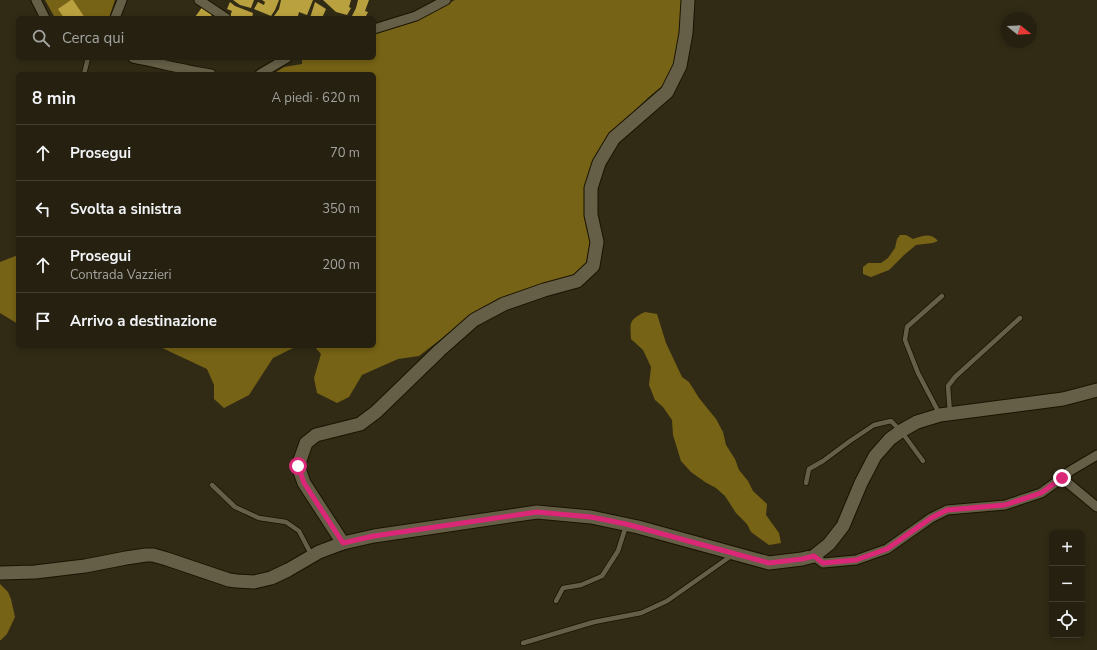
<!DOCTYPE html>
<html lang="it">
<head>
<meta charset="utf-8">
<style>
	body { margin:0; font-family:"Nunito Sans",sans-serif; background:#312d1e; color:#f1f3f6 }
	.controls { position:absolute; right:12px; bottom:12px; display:grid; overflow:hidden; border-radius:6px; box-shadow:0 2px 6px #0003 }
	.controls button { width:36px; height:36px; display:grid; place-items:center; padding:0; border:0; border-bottom:1px solid #423e30; background:#252010; color:#f1f3f6; font:20px sans-serif }
	.compass { position:absolute; left:1001px; top:12px; width:36px; height:36px; border-radius:50%; background:#252010; box-shadow:0 2px 6px #0003; rotate:108deg }
	.stop { position:absolute; width:12px; height:12px; margin:-9px; border:3px solid #db2777; border-radius:50%; background:#fff }
	.stop.end { background:#db2777; border-color:#fff; box-shadow:0 1px 4px #0008 }
	.list { margin:0; padding:0; list-style:none }
	h2 { display:flex; justify-content:space-between; align-items:center; height:52px; margin:0; padding:0 16px; font-size:17px }
	h2 small { font-size:13px; font-weight:400; color:#a3a39f }
	.list li { display:grid; grid-template-columns:26px 1fr auto; gap:12px; align-items:center; box-sizing:border-box; height:56px; padding:0 16px; border-top:1px solid #423e30 }
	.list b { display:block; font-size:15px; white-space:nowrap }
	.list p { margin:0; font-size:13px; white-space:nowrap; color:#a3a39f }
	.list em { font-size:13px; font-style:normal; color:#a3a39f }
	.icon { flex:none; width:22px; height:22px; fill:none; stroke:currentColor; stroke-width:2; stroke-linecap:round; stroke-linejoin:round }
	.map { position:relative; flex:none; width:1097px; height:650px; overflow:hidden }
	.search { position:absolute; background:#252010; box-shadow:0 2px 6px #0003; left:16px; top:16px; width:360px; height:44px; display:flex; align-items:center; gap:10px; box-sizing:border-box; padding:0 14px; border-radius:6px; color:#a3a39f; font-size:15px }
	.panel { position:absolute; background:#252010; box-shadow:0 2px 6px #0003; left:16px; top:72px; width:360px; height:276px; border-radius:6px }
	.map>svg:first-child { display:block }
	.forest { fill:#776315 }
	.building { fill:#baa13f }
	.lines { fill:none; stroke-linecap:round; stroke-linejoin:round }
	.lane-casing { stroke:#191301; stroke-width:6 }
	.street-casing { stroke:#191301; stroke-width:11 }
	.secondary-casing { stroke:#191301; stroke-width:15 }
	.lane { stroke:#655f47; stroke-width:4.5 }
	.street { stroke:#655f47; stroke-width:9 }
	.secondary { stroke:#655f47; stroke-width:13 }
	.route { stroke:#db2777; stroke-width:5 }
</style>
</head>
<body>
<div class="map">
<svg width="1097" height="650" viewBox="0 0 1097 650">
	<rect width="100%" height="100%" fill="#312b15"/>
	<g class="forest">
		<path d="M 45,0 L 115,0 L 109,18 L 55,18 Z"/>
		<path d="M 455,0 L 681,0 L 681,21 L 678,45 L 674,64 L 667,82 L 650,96 L 632,113 L 610,132 L 596,155 L 585,188 L 584,217 L 590,242 L 586,263 L 570,278 L 538,286 L 499,298 L 472,313 L 441,339 L 419,356 L 398,359 L 362,375 L 349,397 L 337,403 L 317,393 L 314,378 L 321,354 L 314,346 L 374,346 L 374,74 L 273,74 L 284,67 L 302,64 L 302,58 L 374,58 L 374,33 L 418,19 Z"/>
		<path d="M 900,235 L 906,235 L 913,239 C 922,236 931,232 938,241 L 933,243 L 916,245 L 904,255 L 889,270 L 871,277 L 863,274 L 863,267 L 868,263 L 881,263 L 888,258 L 895,248 L 897,239 Z"/>
		<path d="M 18,255 L 18,324 L 0,313 L 0,262 Z"/>
		<path d="M 645,312 L 657,314 L 666,343 L 682,377 L 689,382 L 699,398 L 716,419 L 723,432 L 726,445 L 735,459 L 739,470 L 748,481 L 753,491 L 767,504 L 766,515 L 779,533 L 781,543 L 769,545 L 751,532 L 747,524 L 736,513 L 725,496 L 716,488 L 705,482 L 691,472 L 681,461 L 673,435 L 672,420 L 663,407 L 655,400 L 649,385 L 651,367 L 643,350 L 631,339 C 630,321 629,320 645,312 Z"/>
		<path d="M 158,346 L 297,346 L 273,358 L 249,395 L 224,408 L 214,399 L 214,385 L 207,369 Z"/>
		<path d="M 0,584 L 8,592 L 11,599 L 15,617 L 7,634 L 1,640 L 0,640 Z"/>
	</g>
	<g class="building">
		<path d="M 71,0 L 73,0 L 85,18 L 64,18 L 58,9 Z"/>
		<path d="M 233,0 L 254,0 L 251,8 L 240,5 Z"/>
		<path d="M 262,0 L 279,0 L 275,10 L 271,16 L 254,9 L 258,2 L 264,5 L 265,2 Z"/>
		<path d="M 281,0 L 313,0 L 307,15 L 299,12 L 298,16 L 302,18 L 279,18 L 274,16 L 279,9 Z"/>
		<path d="M 323,0 L 351,0 L 349,7 L 351,8 L 347,15 L 336,12 Z"/>
		<path d="M 358,0 L 369,0 L 365,11 L 368,12 L 365,18 L 357,18 L 352,16 L 356,8 Z"/>
		<path d="M 230,2 L 235,6 L 253,13 L 252,18 L 233,18 L 230,16 L 232,11 L 227,9 Z"/>
		<path d="M 315,2 L 326,9 L 322,18 L 310,18 Z"/>
		<path d="M 203,6 L 213,14 L 209,18 L 196,18 L 195,17 Z"/>
	</g>
	<g class="lines">
		<g class="lane-casing">
			<g id="lane">
				<path d="M 84,74 L 88,58"/>
				<path d="M 939,413 L 918,373 L 905,340 L 907,327 L 942,296"/>
				<path d="M 950,413 L 948,386 L 955,377 L 1020,318"/>
				<path d="M 806,483 L 809,469 L 823,461 L 850,441 L 874,425 L 891,421 L 901,431 L 923,461"/>
				<path d="M 212,485 L 235,507 L 259,518 L 286,522 L 299,531 L 311,554"/>
				<path d="M 556,601 L 563,588 L 581,585 L 602,576 L 618,551 L 626,526"/>
				<path d="M 523,643 L 594,622 L 641,613 L 667,601 L 731,556"/>
			</g>
		</g>
		<g class="street-casing">
			<g id="street">
				<path d="M 36,0 L 45,18"/>
				<path d="M 199,0 L 226,18"/>
				<path d="M 115,18 L 122,0"/>
				<path d="M 374,29 L 416,16 L 446,0"/>
				<path d="M 133,58 C 159,63 184,70 211,74"/>
				<path d="M 260,74 L 287,58"/>
				<path d="M 1062,478 L 1097,507"/>
				<path d="M 814,556 L 823,563 L 856,560 L 887,549 L 931,518 L 947,510 L 1005,505 L 1041,493 L 1062,478 L 1070,471 L 1097,455"/>
			</g>
		</g>
		<g class="secondary-casing">
			<g id="secondary">
				<path d="M 343,543 L 304,483 L 298,466 L 306,443 L 316,435 L 360,424 L 376,412 L 440,350 L 474,320 L 504,304 L 544,290 L 577,281 L 593,266 L 597,242 L 591,215 L 591,188 L 599,163 L 614,138 L 667,92 L 680,66 L 686,33 L 688,0"/>
				<path d="M 0,573 L 35,572 L 85,566 L 126,558 L 146,555 L 153,555 L 167,559 L 229,580 L 237,581 L 254,582 L 271,578 L 288,570 L 319,552 L 343,543 L 374,536 L 537,512 L 591,517 L 638,527 L 769,563 L 802,559 L 814,556 L 829,544 L 843,526 L 861,483 L 875,456 L 890,439 L 901,431 L 917,422 L 940,415 L 1063,399 L 1097,390"/>
			</g>
		</g>
		<use href="#lane" class="lane"/>
		<use href="#street" class="street"/>
		<use href="#secondary" class="secondary"/>
	</g>
	<g class="lines">
		<path class="route" d="M 298,466 L 304,483 L 343,543 L 374,536 L 537,512 L 591,517 L 626,524 L 769,563 L 802,559 L 814,556 L 823,563 L 856,560 L 887,549 L 931,518 L 947,510 L 1005,505 L 1041,493 L 1062,478"/>
	</g>
</svg>
<div class="controls">
<button>+</button>
<button>−</button>
<button><svg class="icon" aria-label="locate" viewBox="0 0 24 24"><circle cx="12" cy="12" r="6"/><path d="M12 2v4M12 18v4M2 12h4M18 12h4"/></svg></button>
</div>
<svg class="compass" viewBox="-18 -18 36 36"><path d="M0-13l5 13h-10z" fill="#e53935"/><path d="M0 13l5-13h-10z" fill="#a3a39f"/></svg>
<div class="stop" style="left:298px;top:466px"></div>
<div class="stop end" style="left:1062px;top:478px"></div>
<div class="search"><svg class="icon" aria-label="search" viewBox="0 0 24 24"><circle cx="10" cy="10" r="6"/><path d="M15 15l6 6"/></svg>Cerca qui</div>
<section class="panel">
<h2>8 min<small>A piedi · 620 m</small></h2>
<ul class="list">
<li><svg class="icon" aria-label="ahead" viewBox="0 0 24 24"><path d="M12 20V5M6 11l6-6 6 6"/></svg><div><b>Prosegui</b></div><em>70 m</em></li>
<li><svg class="icon" aria-label="left" viewBox="0 0 24 24"><path d="M17 20v-9H6M10 6l-5 5 5 5"/></svg><div><b>Svolta a sinistra</b></div><em>350 m</em></li>
<li><svg class="icon" aria-label="ahead" viewBox="0 0 24 24"><path d="M12 20V5M6 11l6-6 6 6"/></svg><div><b>Prosegui</b><p>Contrada Vazzieri</p></div><em>200 m</em></li>
<li><svg class="icon" aria-label="arrive" viewBox="0 0 24 24"><path d="M6 21V4h12l-3 4 3 4H6"/></svg><div><b>Arrivo a destinazione</b></div></li>
</ul>
</section>
</div>
</body>
</html>
